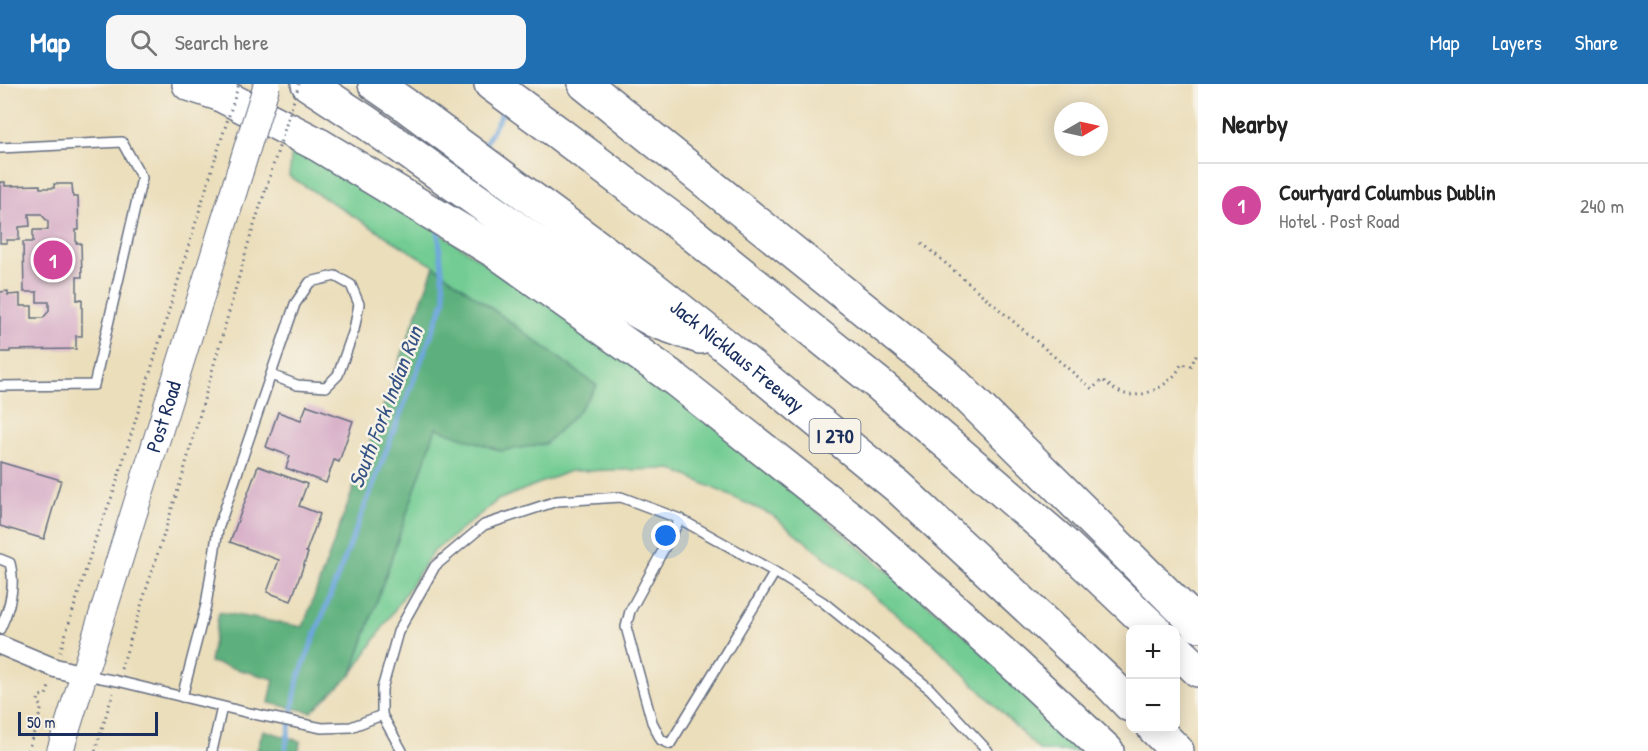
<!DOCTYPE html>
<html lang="en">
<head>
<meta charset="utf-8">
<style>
	body { margin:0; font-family:"Patrick Hand",sans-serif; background:#f6f6f6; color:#222 }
	.controls { position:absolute; right:18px; bottom:18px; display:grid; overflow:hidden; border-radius:12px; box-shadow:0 3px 15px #0003 }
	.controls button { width:54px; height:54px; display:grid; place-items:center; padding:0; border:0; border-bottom:2px solid #e0e0e0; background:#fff; color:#222; font:30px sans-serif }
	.compass { position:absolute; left:1054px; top:18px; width:54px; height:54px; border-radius:50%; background:#fff; box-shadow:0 3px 15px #0003; rotate:81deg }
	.scale { position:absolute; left:18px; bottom:15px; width:140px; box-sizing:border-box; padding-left:6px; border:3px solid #1b2f5e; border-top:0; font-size:16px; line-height:21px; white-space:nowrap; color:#1b2f5e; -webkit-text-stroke:4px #f7f3e8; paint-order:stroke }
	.you { position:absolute; left:666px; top:452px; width:21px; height:21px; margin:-15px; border:4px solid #fff; border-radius:50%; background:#1a73e8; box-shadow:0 0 0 9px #1a73e833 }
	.badge { display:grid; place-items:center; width:39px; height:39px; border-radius:50%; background:#1f6fb2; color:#fff; font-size:20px; font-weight:700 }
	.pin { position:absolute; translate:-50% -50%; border:3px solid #fff; box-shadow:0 2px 6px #0006 }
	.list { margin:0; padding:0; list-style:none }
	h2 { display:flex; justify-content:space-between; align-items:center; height:78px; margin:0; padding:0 24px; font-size:26px }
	h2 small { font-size:20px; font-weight:400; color:#767676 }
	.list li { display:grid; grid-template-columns:39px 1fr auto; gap:18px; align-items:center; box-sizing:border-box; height:84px; padding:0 24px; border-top:2px solid #e0e0e0 }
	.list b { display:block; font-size:22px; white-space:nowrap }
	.list p { margin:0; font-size:20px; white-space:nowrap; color:#767676 }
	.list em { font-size:20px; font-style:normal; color:#767676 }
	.icon { flex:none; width:33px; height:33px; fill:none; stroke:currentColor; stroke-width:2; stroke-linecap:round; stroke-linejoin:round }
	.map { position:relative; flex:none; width:1198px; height:667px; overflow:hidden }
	header { display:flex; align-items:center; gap:36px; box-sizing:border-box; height:84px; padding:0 30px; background:#1f6fb2; color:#fff }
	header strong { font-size:28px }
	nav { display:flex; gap:33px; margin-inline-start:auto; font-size:21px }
	.search { width:420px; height:54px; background:#f6f6f6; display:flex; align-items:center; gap:15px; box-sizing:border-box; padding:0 21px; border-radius:12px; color:#767676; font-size:22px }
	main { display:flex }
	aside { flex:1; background:#fff }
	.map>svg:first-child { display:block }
	.green { fill:#72cc93; stroke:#467e78; stroke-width:1.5 }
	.forest { fill:#5db07d; stroke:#3c706e; stroke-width:1.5 }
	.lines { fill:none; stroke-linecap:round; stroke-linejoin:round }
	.stream { stroke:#6da6dd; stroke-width:5 }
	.building { fill:#d5aac6 }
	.service-casing { stroke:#646c7f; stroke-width:12 }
	.minor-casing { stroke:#646c7f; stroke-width:21 }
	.secondary-casing { stroke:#646c7f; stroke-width:28 }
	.motorway-casing { stroke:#646c7f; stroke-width:36 }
	.path { stroke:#646c7f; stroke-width:3; stroke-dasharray:1.5 4.5; stroke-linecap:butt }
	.service { stroke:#fff; stroke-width:9 }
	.minor { stroke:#fff; stroke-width:18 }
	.secondary { stroke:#fff; stroke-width:26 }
	.motorway { stroke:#fff; stroke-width:33 }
	.secondary-bridge-casing { stroke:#646c7f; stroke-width:28; stroke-linecap:butt }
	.path-bridge { stroke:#646c7f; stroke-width:3; stroke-dasharray:1.5 4.5; stroke-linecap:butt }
	.secondary-bridge { stroke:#fff; stroke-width:26 }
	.labels { text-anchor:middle; stroke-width:5; stroke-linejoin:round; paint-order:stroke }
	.shield { fill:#f7f3e8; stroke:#5d6a87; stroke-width:1.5 }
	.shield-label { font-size:20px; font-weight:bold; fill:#1b2f5e }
	.street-label { font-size:21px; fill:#1b2f5e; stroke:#f7f3e8 }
	.water-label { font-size:22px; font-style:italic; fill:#345384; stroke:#f7f3e8 }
</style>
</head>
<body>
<header>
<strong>Map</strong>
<div class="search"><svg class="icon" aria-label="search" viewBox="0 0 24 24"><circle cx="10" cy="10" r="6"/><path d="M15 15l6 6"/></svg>Search here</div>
<nav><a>Map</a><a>Layers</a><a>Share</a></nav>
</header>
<main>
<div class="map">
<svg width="1198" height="667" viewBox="0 0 1198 667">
	<rect width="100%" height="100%" fill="#f7f3e8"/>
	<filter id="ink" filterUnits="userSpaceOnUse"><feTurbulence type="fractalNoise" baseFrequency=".0167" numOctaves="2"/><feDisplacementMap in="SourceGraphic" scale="12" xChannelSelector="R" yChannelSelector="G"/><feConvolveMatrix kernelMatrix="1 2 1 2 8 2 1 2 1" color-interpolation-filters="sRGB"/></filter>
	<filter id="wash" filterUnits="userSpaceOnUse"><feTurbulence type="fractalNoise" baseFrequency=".008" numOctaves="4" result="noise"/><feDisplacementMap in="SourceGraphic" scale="24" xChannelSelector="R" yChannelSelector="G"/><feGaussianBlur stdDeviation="1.35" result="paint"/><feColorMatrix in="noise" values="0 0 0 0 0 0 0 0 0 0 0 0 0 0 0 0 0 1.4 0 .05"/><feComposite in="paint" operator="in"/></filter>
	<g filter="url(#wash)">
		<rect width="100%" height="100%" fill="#ebdebb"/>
		<path class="green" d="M 293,57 L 425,139 L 589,248 L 723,349 L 1010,589 L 1092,667 L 1040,667 L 931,557 L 772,431 L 672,385 L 570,387 L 498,416 L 432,469 L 352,590 L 436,343 L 501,367 L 597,302 L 434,182 L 289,92 Z"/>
		<g class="forest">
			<path d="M 434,182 L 597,302 L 576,330 L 545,360 L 501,367 L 436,344 L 352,590 L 311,628 L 269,619 L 274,595 L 210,578 L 219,528 L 303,543 Z"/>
			<path d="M 263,646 L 300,657 L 299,667 L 257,667 Z"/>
		</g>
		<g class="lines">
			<g class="stream">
				<path d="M 483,64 L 506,22"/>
				<path d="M 285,667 L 298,595 L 445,215 L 438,146"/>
			</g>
		</g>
		<g id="blocks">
			<g class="building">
				<path d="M 0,98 L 5,98 L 5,102 L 40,101 L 40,104 L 54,104 L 54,100 L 72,100 L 73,113 L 78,113 L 79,146 L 76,146 L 76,159 L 81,159 L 82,193 L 77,193 L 77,216 L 82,215 L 82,252 L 76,252 L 76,265 L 10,266 L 10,268 L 0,268 L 0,208 L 8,207 L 8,211 L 20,210 L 20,222 L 32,222 L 32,234 L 43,234 L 49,227 L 49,218 L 37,218 L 37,208 L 24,208 L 23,158 L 33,158 L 33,146 L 48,146 L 48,138 L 41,130 L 29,130 L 30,142 L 19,143 L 19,156 L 7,156 L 7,159 L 0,159 Z"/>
				<path d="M 307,321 L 353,337 L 339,378 L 334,376 L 326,399 L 286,384 L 290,372 L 266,363 L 278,328 L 301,336 Z"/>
				<path d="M 0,378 L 61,396 L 44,455 L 0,442 Z"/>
				<path d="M 258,382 L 307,400 L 299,422 L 320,430 L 306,468 L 308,469 L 291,517 L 267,508 L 279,476 L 230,458 Z"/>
			</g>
		</g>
	</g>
	<g filter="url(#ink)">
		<use href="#blocks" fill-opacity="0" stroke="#646c7f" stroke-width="1.5"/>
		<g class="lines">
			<g class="service-casing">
				<g id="service">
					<path d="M 0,64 L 122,58 L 142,94 L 94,301 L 0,302"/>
					<path d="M 680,435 L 630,527 L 626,543 L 652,638 L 661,656 L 670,660 L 775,488"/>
					<path d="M 0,475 L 10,479 C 16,502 10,524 0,545"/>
					<path d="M 86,591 L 117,597 L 249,629 L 322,644 L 351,643 L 382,631"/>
					<path d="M 182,613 L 206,521 L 218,445 L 295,220 L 310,198 L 335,192 L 351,201 L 359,220 L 354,246 L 338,291 L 326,303 L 297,301 L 271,291"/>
					<path d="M 212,667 L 222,623"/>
					<path d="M 402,667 L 382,631 L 382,605 L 398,548 L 435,482 L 484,441 L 557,417 L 621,413 L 680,435 L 775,488 L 823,518 L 930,605 L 988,667"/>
				</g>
			</g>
			<g class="minor-casing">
				<path id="minor" d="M 0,561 L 55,584 L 83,591"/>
			</g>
			<g class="secondary-casing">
				<g id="secondary">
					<path id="s1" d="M 60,667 L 240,87"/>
				</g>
			</g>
			<g class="motorway-casing">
				<g id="motorway">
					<path d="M 189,0 L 219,10 L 319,61 L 498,169 L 676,296 L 865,446 L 1013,579 L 1107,667"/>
					<path d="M 308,0 L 363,36 L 621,218 L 655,237 L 700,253"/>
					<path id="s2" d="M 375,0 L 404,20 L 649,201 L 727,263 L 897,402 L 1107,597 L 1130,621"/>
					<path d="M 491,0 L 557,48 L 691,149 L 881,302 L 1062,458 L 1155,546"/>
					<path d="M 585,0 L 949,294 L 1198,541"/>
					<path d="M 1176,565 L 1198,586"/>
					<path d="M 1154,644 L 1177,667"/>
				</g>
			</g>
			<g class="path">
				<path d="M 922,159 L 1092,305 L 1102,296 C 1108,300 1116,307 1122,309 C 1143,317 1175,299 1181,280 L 1191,282 L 1198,267"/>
				<path d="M 60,568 L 97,450 L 113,410 L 216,72"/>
				<path d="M 121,585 L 183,390 L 249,157 L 266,104"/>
				<path d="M 28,667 L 42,623 L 38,617 L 39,612 L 46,611 L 50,600"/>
				<path d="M 95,667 L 113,609"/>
			</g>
			<use href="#service" class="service"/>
			<use href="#minor" class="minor"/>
			<use href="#secondary" class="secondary"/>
			<use href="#motorway" class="motorway"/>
			<g class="secondary-bridge-casing">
				<path id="secondary-bridge" d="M 240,87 L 267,0"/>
			</g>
			<g class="path-bridge">
				<path d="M 216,72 L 239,0"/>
				<path d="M 266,104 L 299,0"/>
			</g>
			<use href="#secondary-bridge" class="secondary-bridge"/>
		</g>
	</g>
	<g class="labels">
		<rect class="shield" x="809.5" y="335" width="51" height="34" rx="4.5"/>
		<g class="shield-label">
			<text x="835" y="359">I 270</text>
		</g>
		<g class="street-label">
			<text dy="7" stroke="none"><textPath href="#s2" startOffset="453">Jack Nicklaus Freeway</textPath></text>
			<text dy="7" stroke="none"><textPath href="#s1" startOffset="350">Post Road</textPath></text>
		</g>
		<g class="water-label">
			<text transform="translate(385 323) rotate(-69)" y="8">South Fork Indian Run</text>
		</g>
	</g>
</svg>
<div class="controls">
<button>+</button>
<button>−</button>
</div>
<svg class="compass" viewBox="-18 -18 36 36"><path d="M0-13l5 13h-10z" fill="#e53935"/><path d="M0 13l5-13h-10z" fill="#767676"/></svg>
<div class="scale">50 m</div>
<div class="you"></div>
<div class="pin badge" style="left:53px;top:176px;background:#d1479c">1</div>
</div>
<aside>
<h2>Nearby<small></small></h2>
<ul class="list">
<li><span class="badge" style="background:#d1479c">1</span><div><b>Courtyard Columbus Dublin</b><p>Hotel · Post Road</p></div><em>240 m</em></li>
</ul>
</aside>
</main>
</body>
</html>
